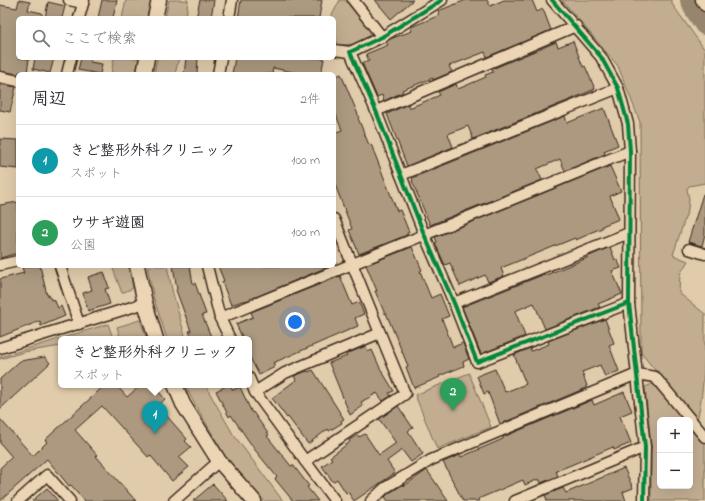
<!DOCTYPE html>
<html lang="ja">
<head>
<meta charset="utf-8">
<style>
	body { margin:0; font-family:"Indie Flower","Klee One",sans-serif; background:#f7f7f7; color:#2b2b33 }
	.controls { position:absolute; right:12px; bottom:12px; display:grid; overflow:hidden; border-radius:6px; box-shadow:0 4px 16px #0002 }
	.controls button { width:36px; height:36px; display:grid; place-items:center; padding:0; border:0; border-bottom:1px solid #e1e1e2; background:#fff; color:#2b2b33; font:20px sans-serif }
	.you { position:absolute; left:295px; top:322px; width:14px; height:14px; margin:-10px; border:3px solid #fff; border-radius:50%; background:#1a73e8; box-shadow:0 0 0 6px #1a73e833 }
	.badge { display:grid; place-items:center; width:26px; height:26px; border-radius:50%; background:#d1495b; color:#fff; font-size:13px; font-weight:700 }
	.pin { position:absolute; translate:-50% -33px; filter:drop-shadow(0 1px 2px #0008) }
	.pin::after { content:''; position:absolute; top:21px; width:14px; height:12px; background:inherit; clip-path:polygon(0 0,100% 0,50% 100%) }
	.popup { position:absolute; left:58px; top:336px; width:194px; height:52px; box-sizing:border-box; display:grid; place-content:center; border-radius:6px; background:#fff; filter:drop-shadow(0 1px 3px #0005); font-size:13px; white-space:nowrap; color:#7c7c81 }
	.popup b { font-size:15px; color:#2b2b33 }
	.popup::after { content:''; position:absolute; left:50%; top:100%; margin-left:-8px; border:8px solid transparent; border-top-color:#fff }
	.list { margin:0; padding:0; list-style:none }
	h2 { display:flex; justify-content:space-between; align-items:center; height:52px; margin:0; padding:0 16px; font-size:17px }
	h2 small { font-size:13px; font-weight:400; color:#7c7c81 }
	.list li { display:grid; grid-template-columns:26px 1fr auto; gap:12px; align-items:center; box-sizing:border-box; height:72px; padding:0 16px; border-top:1px solid #e1e1e2 }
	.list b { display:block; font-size:15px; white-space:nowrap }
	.list p { margin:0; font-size:13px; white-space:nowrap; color:#7c7c81 }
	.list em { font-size:13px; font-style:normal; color:#7c7c81 }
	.icon { flex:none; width:22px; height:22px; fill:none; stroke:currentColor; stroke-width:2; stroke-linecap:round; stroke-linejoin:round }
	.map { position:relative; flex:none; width:705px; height:501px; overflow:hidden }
	.search { position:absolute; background:#fff; box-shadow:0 4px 16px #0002; left:16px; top:16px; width:320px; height:44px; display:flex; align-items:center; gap:10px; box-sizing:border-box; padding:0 14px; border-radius:6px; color:#7c7c81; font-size:15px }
	.panel { position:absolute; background:#fff; box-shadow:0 4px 16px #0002; left:16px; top:72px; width:320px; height:196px; border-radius:6px }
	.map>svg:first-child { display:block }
	.green { fill:#c2ad91; stroke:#7e6c58 }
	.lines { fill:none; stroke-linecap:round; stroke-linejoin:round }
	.river { stroke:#98856d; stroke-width:22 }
	.building { fill:#ad9980; stroke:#3b2a1e }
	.street-casing { stroke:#3b2a1e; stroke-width:13 }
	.secondary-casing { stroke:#3b2a1e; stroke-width:17 }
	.street { stroke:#ebd5b4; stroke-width:10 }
	.secondary { stroke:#ebd5b4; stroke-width:14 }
	.cycleway-casing { stroke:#ebd5b4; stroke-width:6 }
	.cycleway { stroke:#00873e; stroke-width:4 }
</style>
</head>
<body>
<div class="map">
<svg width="705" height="501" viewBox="0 0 705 501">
	<rect width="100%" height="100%" fill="#e0cbab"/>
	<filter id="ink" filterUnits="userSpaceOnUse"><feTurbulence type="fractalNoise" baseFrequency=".025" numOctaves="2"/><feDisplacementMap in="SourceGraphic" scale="8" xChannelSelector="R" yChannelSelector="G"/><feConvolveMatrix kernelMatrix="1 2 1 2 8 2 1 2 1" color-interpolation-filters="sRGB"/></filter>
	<g filter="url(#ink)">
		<g class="green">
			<path d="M 126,0 L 151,0 L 147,18 L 122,18 Z"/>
			<path d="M 169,0 L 188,0 L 186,18 L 165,18 Z"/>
			<path d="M 340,0 L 345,0 L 371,32 L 371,37 L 357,44 L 337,45 L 334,26 L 334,18 L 332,18 L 332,15 Z"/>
			<path d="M 562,0 L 672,0 L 672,4 L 705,50 L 705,183 L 689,186 L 687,189 L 689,199 L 688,209 L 673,255 L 688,261 L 680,274 L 679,293 L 705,314 C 705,349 705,388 697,421 L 641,353 L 640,122 L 618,66 Z"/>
			<path d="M 114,58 L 139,58 L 136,74 L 111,74 Z"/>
			<path d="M 157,58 L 179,58 L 175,74 L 154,74 Z"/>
			<path d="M 112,266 L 129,266 L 133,288 L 122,293 Z"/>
			<path d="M 147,266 L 167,266 L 173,294 L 186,339 L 167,339 L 154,299 Z"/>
			<path d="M 140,320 L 147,339 L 127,339 L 126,336 L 120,337 L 117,327 Z"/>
			<path d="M 108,324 L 113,338 L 107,339 L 61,339 L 61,346 L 24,352 L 0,359 L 0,357 Z"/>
			<path d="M 469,373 L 491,427 L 437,449 L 415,395 Z"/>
			<path d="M 655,383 L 686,420 L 660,420 L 660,486 L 690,486 L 690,425 L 704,441 L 705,445 L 705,501 L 651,501 L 651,444 L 645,387 Z"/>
			<path d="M 185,385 L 205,385 L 233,434 L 283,501 L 264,501 L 225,456 L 192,399 Z"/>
		</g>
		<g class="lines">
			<path class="river" d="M 691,0 L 694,7 L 705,24"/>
		</g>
		<g class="building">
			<path d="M 19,0 L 30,2 L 28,10 L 42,13 L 42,18 L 18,18 L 18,58 L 29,59 L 27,73 L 19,72 L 18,74 L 0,71 L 0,5 L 17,8 Z"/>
			<path d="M 102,0 L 117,0 L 113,18 L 98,18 Z"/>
			<path d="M 200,0 L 214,0 L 211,18 L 196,18 Z"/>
			<path d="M 241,0 L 322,0 L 319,18 L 238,18 Z"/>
			<path d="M 375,0 L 413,0 L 391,19 Z"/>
			<path d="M 466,0 L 487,0 L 490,6 L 504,0 L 532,0 L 537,12 L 543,9 L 551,30 L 487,57 L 485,52 L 449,66 L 452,72 L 433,80 L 433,78 L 402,90 L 403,92 L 384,101 L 382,95 L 377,97 L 362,63 L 369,61 L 366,54 L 388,45 L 386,42 L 390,39 L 412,31 L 410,27 L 411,27 L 440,15 L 438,11 Z"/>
			<path d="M 48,2 L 65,6 L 62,18 L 45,18 Z"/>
			<path d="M 573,41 L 583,67 L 585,66 L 595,89 L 572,99 L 473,139 L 468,126 L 448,134 L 453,147 L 407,166 L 387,114 L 408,104 L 409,108 L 440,95 L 438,92 L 456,84 L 458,89 L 486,77 L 485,75 L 493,72 L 492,69 L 556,42 L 558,47 Z"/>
			<path d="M 35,58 L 54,58 L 50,73 L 33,69 Z"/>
			<path d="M 81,58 L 91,58 L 90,62 L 102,64 L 100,74 L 78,70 Z"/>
			<path d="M 186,58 L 198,58 L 197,74 L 184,74 Z"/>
			<path d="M 235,58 L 318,58 L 324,59 L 321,74 L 303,74 L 273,68 L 272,74 L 232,74 Z"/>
			<path d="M 341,74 L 359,117 L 358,118 L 369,145 L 371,144 L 397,211 L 400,210 L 409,232 L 407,233 L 407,235 L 359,254 L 349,230 L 352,229 L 334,182 L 334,133 L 342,130 L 334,110 L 334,77 Z"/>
			<path d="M 0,84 L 16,87 L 10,112 L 0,110 Z"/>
			<path d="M 604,108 L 618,145 L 604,151 L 605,154 L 565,171 L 560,159 L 537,169 L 542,180 L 430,225 L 412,181 L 413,181 L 412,178 L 565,116 L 567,123 Z"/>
			<path d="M 0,139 L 18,140 L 18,169 L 0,167 Z"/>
			<path d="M 610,166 L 621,191 L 610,196 L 619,219 L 602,226 L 602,228 L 587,234 L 587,235 L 576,240 L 575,238 L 501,268 L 504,276 L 488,282 L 485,275 L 460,286 L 450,263 L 445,265 L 435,243 L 437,242 L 435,237 Z"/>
			<path d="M 703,194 L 705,194 L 705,234 L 702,246 L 688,242 Z"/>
			<path d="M 18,202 L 18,253 L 0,258 L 0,205 Z"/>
			<path d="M 412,247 L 422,270 L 420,271 L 431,298 L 440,294 L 449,316 L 442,319 L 453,347 L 463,343 L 469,359 L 463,362 L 464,366 L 439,376 L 440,377 L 414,388 L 406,367 L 408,366 L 386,313 L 385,314 L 375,291 L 377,291 L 366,265 Z"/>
			<path d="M 610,247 L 615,260 L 617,259 L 621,268 L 612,271 L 622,294 L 598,304 L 600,307 L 545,329 L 534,303 L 515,311 L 525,336 L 481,354 L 462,307 L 545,274 L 546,275 L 587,258 L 587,257 Z"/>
			<path d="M 32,266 L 40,266 L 47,295 L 49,295 L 51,300 L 54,299 L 58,308 L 61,306 L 65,316 L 41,326 L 40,321 L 0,337 L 0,279 L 24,273 L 22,268 Z"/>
			<path d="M 173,266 L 190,266 L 193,284 L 195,283 L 206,314 L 202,315 L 212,339 L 192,339 L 189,331 L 191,331 L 176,290 L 177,289 Z"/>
			<path d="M 218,266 L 330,266 L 246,301 L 245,300 L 231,305 L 222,282 L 224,281 Z"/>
			<path d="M 104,272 L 109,288 L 105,289 L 110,304 L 88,311 L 83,293 L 92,290 L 88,277 Z"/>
			<path d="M 340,276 L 352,305 L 359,302 L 364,314 L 355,318 L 358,326 L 273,363 L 275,367 L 259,375 L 249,356 L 249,339 L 243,339 L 236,324 L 253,317 L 251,312 Z"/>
			<path d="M 605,319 L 614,343 L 609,345 L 619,371 L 605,377 L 600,365 L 582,372 L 587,386 L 586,386 L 586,388 L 500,424 L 488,392 L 484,394 L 477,376 L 495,369 L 505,392 L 526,384 L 514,355 L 530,348 L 531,351 L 549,344 L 548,341 Z"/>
			<path d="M 366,346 L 368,352 L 372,350 L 380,368 L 394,391 L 389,393 L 391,396 L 383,401 L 377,393 L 361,402 L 363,406 L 350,415 L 329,363 L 347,356 L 346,354 Z"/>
			<path d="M 45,357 L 50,363 L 0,409 L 0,379 L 20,361 Z"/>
			<path d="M 313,370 L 344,419 L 341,421 L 342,423 L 329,431 L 328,429 L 308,444 L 288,417 L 287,418 L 272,398 L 296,380 L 294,376 L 307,371 L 308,372 Z"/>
			<path d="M 105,385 L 116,385 L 127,397 L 141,385 L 153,385 L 165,399 L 158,406 L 187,439 L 185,441 L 191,447 L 179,457 L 189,467 L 172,481 L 150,455 L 148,457 L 102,406 L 75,430 L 97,455 L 96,456 L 136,501 L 85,501 L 71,485 L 69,486 L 47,459 L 0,501 L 0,468 L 12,457 L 0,443 L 0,419 L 33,456 L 47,442 L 45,440 Z"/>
			<path d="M 228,385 L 230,385 L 233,390 L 240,387 L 252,413 L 253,412 L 269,435 L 267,436 L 291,466 L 293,465 L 309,486 L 307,487 L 318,501 L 293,501 L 275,479 L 277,477 L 255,450 L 231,415 L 229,417 L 216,391 Z"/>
			<path d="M 624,392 L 632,411 L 620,416 L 631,443 L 614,450 L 613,447 L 571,465 L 556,471 L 558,476 L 541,483 L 539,479 L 525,485 L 523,480 L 478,499 L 479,501 L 463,501 L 443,462 L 460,455 L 461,457 L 503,439 L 503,437 L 592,400 L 594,405 Z"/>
			<path d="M 398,406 L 413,428 L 408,431 L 423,454 L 411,462 L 402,450 L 387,461 L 395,473 L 354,501 L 348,492 L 346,493 L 337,479 L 333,482 L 322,466 L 332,459 L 330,457 L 350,442 L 349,440 L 358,435 L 359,437 L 365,434 L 379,455 L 396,443 L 379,419 Z"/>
			<path d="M 624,468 L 633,488 L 623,492 L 626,501 L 546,501 L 547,500 L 545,495 L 563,488 L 566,493 Z"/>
			<path d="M 427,470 L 448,501 L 388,501 L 385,497 L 389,493 L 404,484 L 404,486 Z"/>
			<path d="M 213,484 L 228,501 L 193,501 Z"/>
			<path d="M 47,488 L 58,501 L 32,501 Z"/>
		</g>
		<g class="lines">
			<g class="street-casing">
				<g id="street">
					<path d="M 69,0 L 83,3"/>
					<path d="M 353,0 L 382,37"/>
					<path d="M 442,0 L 382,37 L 350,52 L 376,111 L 424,234 L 454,303 L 477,362 L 629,303"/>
					<path d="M 552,0 L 601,57 L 618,88 L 628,124 L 630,151 L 629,303 L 645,447 L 644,501"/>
					<path d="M 701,0 L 705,6"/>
					<path d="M 79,18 L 84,0"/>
					<path d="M 229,18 L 232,0"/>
					<path d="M 334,50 L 350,52"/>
					<path d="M 67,74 L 71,58"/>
					<path d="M 218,74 L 221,58"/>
					<path d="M 0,77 L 18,81"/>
					<path d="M 376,111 L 576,26"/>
					<path d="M 401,175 L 618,88"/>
					<path d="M 689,249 L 705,254"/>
					<path d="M 0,265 L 18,261"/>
					<path d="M 60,266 L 79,324"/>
					<path d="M 207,266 L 220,318 L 230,339"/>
					<path d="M 454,303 L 629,233"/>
					<path d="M 220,318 L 630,151"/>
					<path d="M 0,348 L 145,303"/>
					<path d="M 249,378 L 255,392 L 305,461 L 335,501"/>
					<path d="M 255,392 L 285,373 L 380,333"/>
					<path d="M 305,461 L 405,394 L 380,333 L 334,219"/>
					<path d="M 18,501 L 47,475 L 70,501"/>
					<path d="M 174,501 L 219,461"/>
					<path d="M 371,501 L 385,488 L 431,460 L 637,374 L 655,377 L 705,437"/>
					<path d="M 515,501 L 645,447"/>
				</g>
			</g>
			<g class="secondary-casing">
				<g id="secondary">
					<path d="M 155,18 L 159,0"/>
					<path d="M 144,74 L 147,58"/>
					<path d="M 137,266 L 145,303 L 156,339"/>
					<path d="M 175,385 L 183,404 L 219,461 L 254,501"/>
				</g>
			</g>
			<use href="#street" class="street"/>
			<use href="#secondary" class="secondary"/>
			<g class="cycleway-casing">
				<g id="cycleway">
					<path d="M 442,0 L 382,37 L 350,52 L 376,111 L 424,234 L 454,303 L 477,362 L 629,303"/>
					<path d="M 552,0 L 601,57 L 618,88 L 628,124 L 630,151 L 629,303 L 645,447 L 644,501"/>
				</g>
			</g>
			<use href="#cycleway" class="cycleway"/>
		</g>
	</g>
</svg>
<div class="controls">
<button>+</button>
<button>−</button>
</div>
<div class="you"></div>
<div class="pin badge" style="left:155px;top:434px;background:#0f9aa8">1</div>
<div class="popup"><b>きど整形外科クリニック</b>スポット</div>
<div class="pin badge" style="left:453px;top:411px;background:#2e9e5b">2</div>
<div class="search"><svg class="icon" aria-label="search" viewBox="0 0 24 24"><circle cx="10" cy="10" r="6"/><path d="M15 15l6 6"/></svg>ここで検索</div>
<section class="panel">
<h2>周辺<small>2件</small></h2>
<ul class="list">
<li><span class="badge" style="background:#0f9aa8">1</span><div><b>きど整形外科クリニック</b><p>スポット</p></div><em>100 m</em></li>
<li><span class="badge" style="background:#2e9e5b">2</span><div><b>ウサギ遊園</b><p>公園</p></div><em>100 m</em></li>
</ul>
</section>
</div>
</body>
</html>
